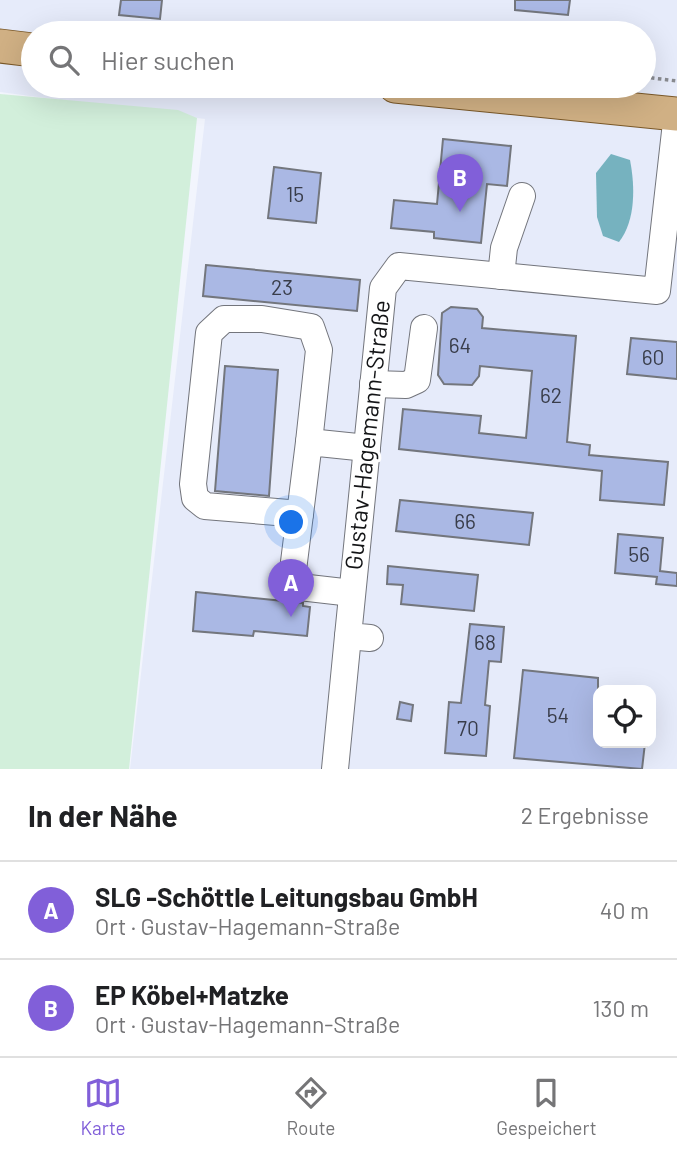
<!DOCTYPE html>
<html lang="de">
<head>
<meta charset="utf-8">
<style>
	body { margin:0; font-family:Barlow,sans-serif; background:#f2f2f2; color:#202124 }
	.controls { position:absolute; right:21px; bottom:21px; display:grid; overflow:hidden; border-radius:14px; box-shadow:0 7px 28px #0002 }
	.controls button { width:63px; height:63px; display:grid; place-items:center; padding:0; border:0; border-bottom:2px solid #e0e0e0; background:#fff; color:#202124; font:35px sans-serif }
	.you { position:absolute; left:292px; top:523px; width:24px; height:24px; margin:-18px; border:5px solid #fff; border-radius:50%; background:#1a73e8; box-shadow:0 0 0 10px #1a73e833 }
	.badge { display:grid; place-items:center; width:46px; height:46px; border-radius:50%; background:#815fd9; color:#fff; font-size:23px; font-weight:700 }
	.pin { position:absolute; translate:-50% -58px; filter:drop-shadow(0 2px 4px #0008) }
	.pin::after { content:''; position:absolute; top:37px; width:24px; height:21px; background:inherit; clip-path:polygon(0 0,100% 0,50% 100%) }
	.list { margin:0; padding:0; list-style:none }
	h2 { display:flex; justify-content:space-between; align-items:center; height:91px; margin:0; padding:0 28px; font-size:30px }
	h2 small { font-size:23px; font-weight:400; color:#757577 }
	.list li { display:grid; grid-template-columns:46px 1fr auto; gap:21px; align-items:center; box-sizing:border-box; height:98px; padding:0 28px; border-top:2px solid #e0e0e0 }
	.list b { display:block; font-size:26px; white-space:nowrap }
	.list p { margin:0; font-size:23px; white-space:nowrap; color:#757577 }
	.list em { font-size:23px; font-style:normal; color:#757577 }
	.icon { flex:none; width:38px; height:38px; fill:none; stroke:currentColor; stroke-width:2; stroke-linecap:round; stroke-linejoin:round }
	.map { position:relative; flex:none; width:677px; height:769px; overflow:hidden }
	.search { position:absolute; background:#fff; box-shadow:0 7px 28px #0002; left:21px; right:21px; top:21px; height:77px; display:flex; align-items:center; gap:18px; box-sizing:border-box; padding:0 24px; border-radius:38px; color:#757577; font-size:26px }
	.sheet { height:287px; background:#fff }
	nav { display:flex; justify-content:space-around; align-items:center; box-sizing:border-box; height:98px; border-top:2px solid #e0e0e0; background:#fff; font-size:19px; color:#757577 }
	nav a { display:grid; justify-items:center; gap:4px }
	nav .on { color:#815fd9 }
	.map>svg:first-child { display:block }
	.built { fill:#e6ebfa; fill-rule:evenodd }
	.green { fill:#d2efdb }
	.water { fill:#76b2bf }
	.building { fill:#aab8e4; stroke:#73767d; stroke-width:2 }
	.lines { fill:none; stroke-linecap:round; stroke-linejoin:round }
	.minor-casing { stroke:#73757c; stroke-width:28 }
	.major-casing { stroke:#7a5828; stroke-width:35 }
	.path { stroke:#898b90; stroke-width:3.5; stroke-dasharray:3.5 3.5; stroke-linecap:butt }
	.minor { stroke:#fff; stroke-width:26 }
	.major { stroke:#d0b084; stroke-width:33 }
	.labels { text-anchor:middle; stroke-width:6; stroke-linejoin:round; paint-order:stroke }
	.number-label { font-size:21px; fill:#393d4a }
	.street-label { font-size:24px; fill:#131416; stroke:#fff }
</style>
</head>
<body>
<div class="map">
<svg width="677" height="769" viewBox="0 0 677 769">
	<rect width="100%" height="100%" fill="#f2f5fd"/>
	<path class="built" d="M 0,0 L 677,0 L 677,769 L 130,769 L 205,119 L 0,92 ZM 33,33 L 644,33 L 644,86 L 33,86 ZM 598,690 L 651,690 L 651,743 L 598,743 Z"/>
	<path class="green" d="M 0,94 L 178,110 L 197,118 L 129,769 L 0,769 Z"/>
	<path class="water" d="M 611,154 L 630,160 C 635,186 636,220 619,242 L 603,236 L 597,217 L 596,173 Z"/>
	<g class="building">
		<path d="M 121,0 L 162,0 L 160,19 L 119,15 Z"/>
		<path d="M 515,0 L 570,0 L 568,15 L 515,10 Z"/>
		<path d="M 443,139 L 511,146 L 507,186 L 487,184 L 481,243 L 434,238 L 434,232 L 391,228 L 394,200 L 437,204 Z"/>
		<path d="M 274,167 L 321,173 L 316,223 L 268,218 Z"/>
		<path d="M 206,265 L 360,280 L 357,311 L 203,296 Z"/>
		<path d="M 451,307 L 477,309 L 483,317 L 482,328 L 576,336 L 567,442 L 590,445 L 589,455 L 668,462 L 664,505 L 600,500 L 602,471 L 399,449 L 403,409 L 481,416 L 479,433 L 526,438 L 532,371 L 480,366 L 479,376 L 472,385 L 444,384 L 438,375 L 442,313 Z"/>
		<path d="M 631,338 L 677,342 L 677,379 L 627,374 Z"/>
		<path d="M 225,366 L 278,370 L 269,496 L 215,491 Z"/>
		<path d="M 400,500 L 533,513 L 529,545 L 396,531 Z"/>
		<path d="M 618,534 L 663,538 L 660,571 L 677,573 L 677,586 L 656,584 L 657,577 L 615,573 Z"/>
		<path d="M 388,566 L 478,575 L 474,611 L 401,604 L 403,585 L 387,584 Z"/>
		<path d="M 196,592 L 303,603 L 303,606 L 310,607 L 307,636 L 254,631 L 253,636 L 193,631 Z"/>
		<path d="M 470,624 L 504,627 L 501,662 L 489,661 L 485,705 L 490,706 L 486,756 L 445,753 L 449,702 L 461,703 Z"/>
		<path d="M 523,670 L 598,678 L 598,743 L 645,743 L 642,769 L 514,758 Z"/>
		<path d="M 400,702 L 413,705 L 411,721 L 397,719 Z"/>
	</g>
	<g class="lines">
		<g class="minor-casing">
			<g id="minor">
				<path d="M 501,276 L 504,248 L 522,196"/>
				<path d="M 373,384 L 406,385 L 417,380 L 424,328"/>
				<path d="M 300,514 L 205,506 L 195,498 L 193,484 L 209,333 L 224,319 L 262,319 L 311,327 L 319,350 L 309,442"/>
				<path d="M 352,593 L 291,586 L 309,442 L 367,448"/>
				<path d="M 370,638 L 348,636 L 383,288 L 399,266 L 657,291 L 677,114"/>
				<path d="M 335,769 L 348,636"/>
			</g>
		</g>
		<g class="major-casing">
			<g id="major">
				<path d="M 0,46 L 33,50"/>
				<path d="M 395,86 L 677,114"/>
			</g>
		</g>
		<path class="path" d="M 644,77 L 677,81"/>
		<use href="#minor" class="minor"/>
		<use href="#major" class="major"/>
	</g>
	<g class="labels">
		<g class="number-label">
			<text x="295" y="202">15</text>
			<text x="282" y="295">23</text>
			<text x="460" y="353">64</text>
			<text x="653" y="365">60</text>
			<text x="551" y="403">62</text>
			<text x="465" y="529">66</text>
			<text x="639" y="562">56</text>
			<text x="485" y="650">68</text>
			<text x="558" y="723">54</text>
			<text x="468" y="736">70</text>
		</g>
		<g class="street-label">
			<text transform="translate(368 435) rotate(-84)" y="8">Gustav-Hagemann-Straße</text>
		</g>
	</g>
</svg>
<div class="controls">
<button><svg class="icon" aria-label="locate" viewBox="0 0 24 24"><circle cx="12" cy="12" r="6"/><path d="M12 2v4M12 18v4M2 12h4M18 12h4"/></svg></button>
</div>
<div class="you"></div>
<div class="pin badge" style="left:291px;top:617px">A</div>
<div class="pin badge" style="left:460px;top:212px">B</div>
<div class="search"><svg class="icon" aria-label="search" viewBox="0 0 24 24"><circle cx="10" cy="10" r="6"/><path d="M15 15l6 6"/></svg>Hier suchen</div>
</div>
<section class="sheet">
<h2>In der Nähe<small>2 Ergebnisse</small></h2>
<ul class="list">
<li><span class="badge">A</span><div><b>SLG -Schöttle Leitungsbau GmbH</b><p>Ort · Gustav-Hagemann-Straße</p></div><em>40 m</em></li>
<li><span class="badge">B</span><div><b>EP Köbel+Matzke</b><p>Ort · Gustav-Hagemann-Straße</p></div><em>130 m</em></li>
</ul>
</section>
<nav>
<a class="on"><svg class="icon" aria-label="map" viewBox="0 0 24 24"><path d="M3 6l6-2 6 2 6-2v14l-6 2-6-2-6 2zM9 4v14M15 6v14"/></svg>Karte</a>
<a><svg class="icon" aria-label="directions" viewBox="0 0 24 24"><path d="M12 3l9 9-9 9-9-9zM9 14v-3h6M13 9l2 2-2 2"/></svg>Route</a>
<a><svg class="icon" aria-label="saved" viewBox="0 0 24 24"><path d="M7 4h10v16l-5-4-5 4z"/></svg>Gespeichert</a>
</nav>
</body>
</html>
